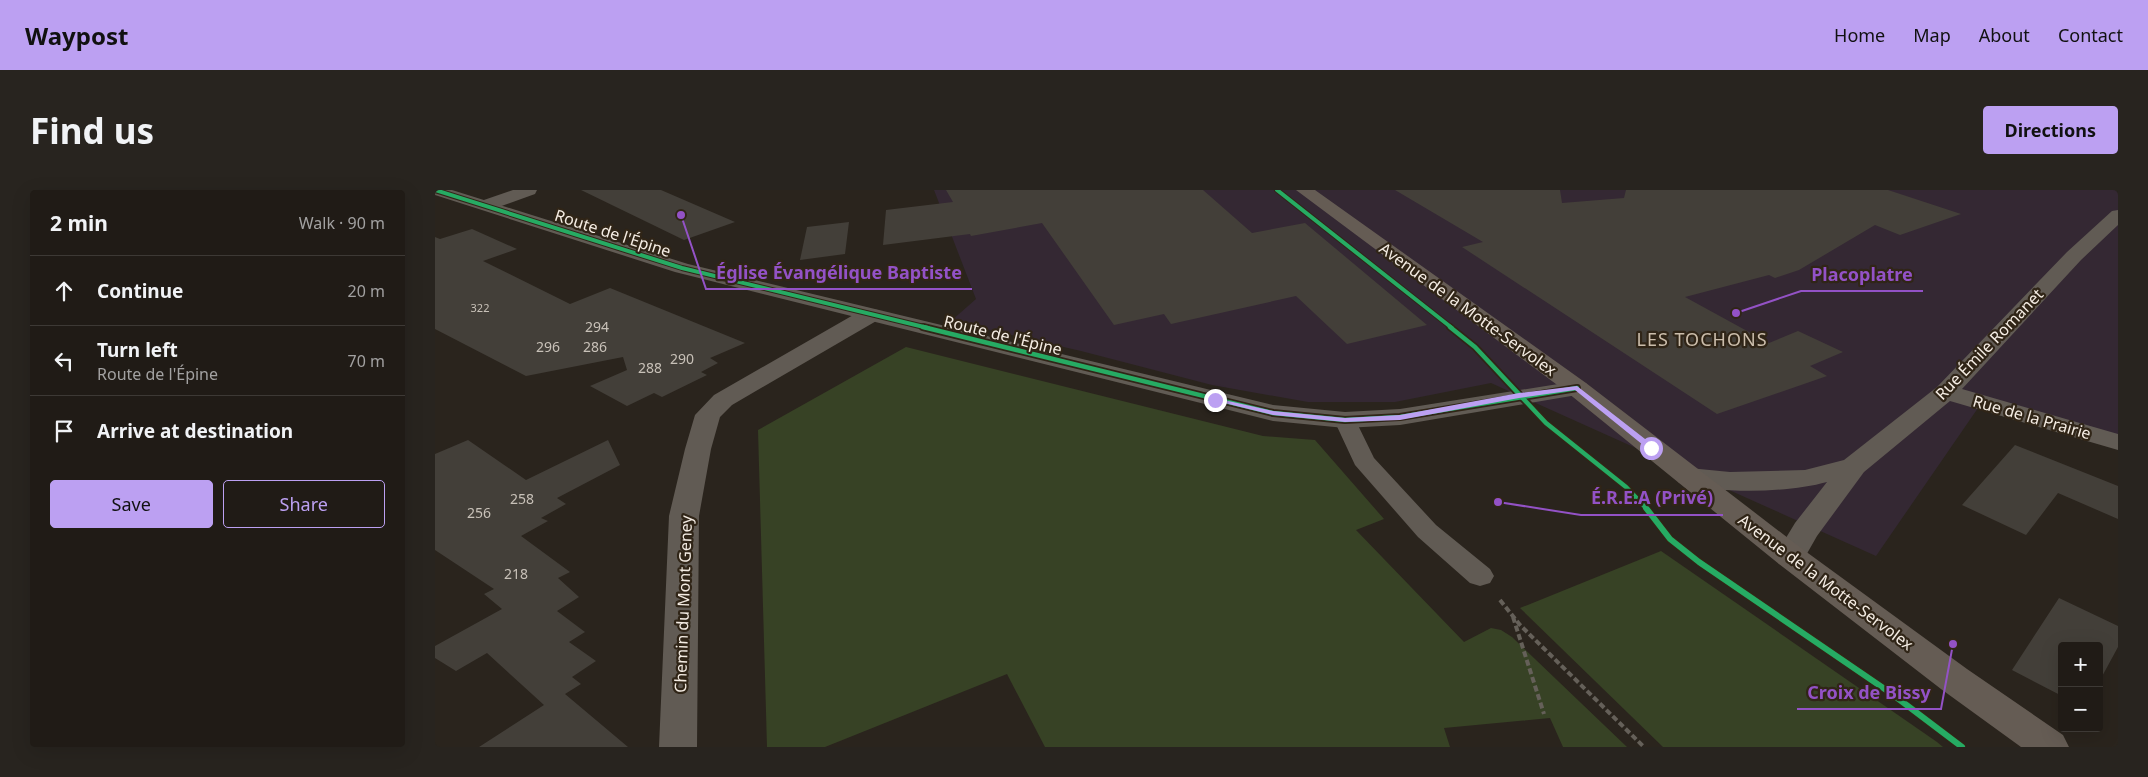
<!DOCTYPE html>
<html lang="en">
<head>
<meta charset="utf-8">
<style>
	body { margin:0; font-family:"Noto Sans",sans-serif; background:#28241f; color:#f1f3f6 }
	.controls { position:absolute; right:15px; bottom:15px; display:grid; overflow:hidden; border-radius:5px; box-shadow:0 5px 20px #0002 }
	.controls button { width:45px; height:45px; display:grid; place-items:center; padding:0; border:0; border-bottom:1px solid #3d3935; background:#201b16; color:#f1f3f6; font:25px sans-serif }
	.stop { position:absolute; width:15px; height:15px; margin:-11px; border:4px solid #bca0f2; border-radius:50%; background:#fff }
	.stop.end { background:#bca0f2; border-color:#fff; box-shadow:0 1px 5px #0008 }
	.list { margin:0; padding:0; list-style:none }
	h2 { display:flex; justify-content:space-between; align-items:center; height:65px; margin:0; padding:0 20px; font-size:21px }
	h2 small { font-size:16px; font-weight:400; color:#a2a1a1 }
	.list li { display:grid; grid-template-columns:32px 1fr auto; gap:15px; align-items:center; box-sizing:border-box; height:70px; padding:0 20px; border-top:1px solid #3d3935 }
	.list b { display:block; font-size:19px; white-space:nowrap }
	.list p { margin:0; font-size:16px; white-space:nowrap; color:#a2a1a1 }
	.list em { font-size:16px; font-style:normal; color:#a2a1a1 }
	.actions { display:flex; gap:10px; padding:15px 20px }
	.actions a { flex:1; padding:11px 0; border:1px solid #bca0f2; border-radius:5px; text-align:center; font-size:18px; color:#bca0f2 }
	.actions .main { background:#bca0f2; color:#111 }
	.icon { flex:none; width:28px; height:28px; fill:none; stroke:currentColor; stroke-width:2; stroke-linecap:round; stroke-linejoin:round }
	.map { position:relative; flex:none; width:1683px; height:557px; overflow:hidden; border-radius:5px }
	header { display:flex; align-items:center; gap:30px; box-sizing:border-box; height:70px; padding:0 25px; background:#bca0f2; color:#111 }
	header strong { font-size:24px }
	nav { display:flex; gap:28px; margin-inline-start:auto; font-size:18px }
	.intro { display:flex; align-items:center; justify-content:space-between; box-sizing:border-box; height:120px; padding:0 30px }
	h1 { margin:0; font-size:35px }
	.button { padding:12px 22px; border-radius:5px; background:#bca0f2; color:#111; font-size:18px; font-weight:700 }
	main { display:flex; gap:30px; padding:0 30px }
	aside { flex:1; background:#201b16; border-radius:5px; box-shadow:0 5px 20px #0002 }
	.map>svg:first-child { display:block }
	.industrial { fill:#342833 }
	.green { fill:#374225 }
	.building { fill:#433f39 }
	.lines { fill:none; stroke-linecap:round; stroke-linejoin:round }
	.path { stroke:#656059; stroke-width:4; stroke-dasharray:6 3; stroke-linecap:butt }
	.service { fill:#615b54; fill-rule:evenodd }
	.minor { fill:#615b54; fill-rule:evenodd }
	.tertiary { fill:#615b54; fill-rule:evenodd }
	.secondary { fill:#655c54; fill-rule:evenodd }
	.cycleway-far2-casing { stroke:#302517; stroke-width:6 }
	.cycleway-far1-casing { stroke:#302517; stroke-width:8 }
	.cycleway-casing { stroke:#302517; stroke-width:9 }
	.cycleway-far2 { stroke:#26ab63; stroke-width:4 }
	.cycleway-far1 { stroke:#26ab63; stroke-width:4.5 }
	.cycleway { stroke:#26ab63; stroke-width:6 }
	.route { fill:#bca0f2 }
	.labels { text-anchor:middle; stroke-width:4.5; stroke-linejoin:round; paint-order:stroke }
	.far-number-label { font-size:11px; fill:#c8c1b8 }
	.number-label { font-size:14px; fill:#c8c1b8 }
	.street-label { font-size:16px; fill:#f4ece3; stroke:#302517 }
	.neighbourhood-label { font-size:18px; letter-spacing:1px; fill:#cbbdab; stroke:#302517 }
	.leader { fill:none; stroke:#9352c6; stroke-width:2 }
	.callout-dot { fill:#9352c6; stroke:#302517; stroke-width:2 }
	.callout-label { font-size:18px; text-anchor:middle; font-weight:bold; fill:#9352c6; stroke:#302517; stroke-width:4.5; stroke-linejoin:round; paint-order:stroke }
</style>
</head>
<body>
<header>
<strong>Waypost</strong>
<nav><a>Home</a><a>Map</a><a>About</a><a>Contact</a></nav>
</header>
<div class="intro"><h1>Find us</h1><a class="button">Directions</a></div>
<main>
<aside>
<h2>2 min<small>Walk · 90 m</small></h2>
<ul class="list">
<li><svg class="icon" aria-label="ahead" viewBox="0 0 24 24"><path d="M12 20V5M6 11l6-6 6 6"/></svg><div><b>Continue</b></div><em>20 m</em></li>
<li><svg class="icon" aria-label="left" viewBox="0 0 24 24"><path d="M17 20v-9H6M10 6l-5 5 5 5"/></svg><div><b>Turn left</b><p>Route de l'Épine</p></div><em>70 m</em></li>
<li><svg class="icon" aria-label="arrive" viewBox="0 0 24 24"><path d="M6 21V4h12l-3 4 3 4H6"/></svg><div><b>Arrive at destination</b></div></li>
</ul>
<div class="actions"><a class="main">Save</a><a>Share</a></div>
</aside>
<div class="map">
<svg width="1683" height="557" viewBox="0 0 1683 557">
	<rect width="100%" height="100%" fill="#2a241d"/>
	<path class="industrial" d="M 499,0 L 1683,0 L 1683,257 L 1543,218 L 1441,366 L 1056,193 L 960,212 L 873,212 L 777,195 L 646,161 L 516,131 L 541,109 Z"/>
	<g class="green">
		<path d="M 471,157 L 828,246 L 880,250 L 949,329 L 921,340 L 1029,452 L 1056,438 L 1066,440 L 1077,447 L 1192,557 L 1128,557 L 1115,528 L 1009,538 L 1015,557 L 610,557 L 572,484 L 390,557 L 332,557 L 323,240 Z"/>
		<path d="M 1226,361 L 1502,552 L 1508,557 L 1228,557 L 1085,418 Z"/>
	</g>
	<g class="building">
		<path d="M 146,0 L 226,0 L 300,32 L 249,50 Z"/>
		<path d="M 511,0 L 768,0 L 817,43 L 870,33 L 992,135 L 912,154 L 861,106 L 736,134 L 729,124 L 679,135 L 607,33 L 536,46 L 535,44 L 448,55 L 451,20 L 518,12 Z"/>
		<path d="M 960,0 L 1125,0 L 1127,13 L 1189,8 L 1191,0 L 1453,0 L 1526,24 L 1465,45 L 1440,35 L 1364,80 L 1340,88 L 1334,85 L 1250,107 L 1334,153 L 1363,141 L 1408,162 L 1375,176 L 1392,186 L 1282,224 L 1027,57 L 1048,52 Z"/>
		<path d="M 414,32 L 410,64 L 365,70 L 372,37 Z"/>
		<path d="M 37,39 L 82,59 L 48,71 L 135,114 L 175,98 L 310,153 L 275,168 L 283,173 L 266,182 L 272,185 L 227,207 L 219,203 L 192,216 L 155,196 L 192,180 L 188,167 L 91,186 L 0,139 L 0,47 L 5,49 Z"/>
		<path d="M 33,250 L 91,290 L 173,250 L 185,275 L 122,308 L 131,314 L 106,328 L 113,331 L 86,346 L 135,382 L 123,388 L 144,407 L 122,421 L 150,442 L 134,452 L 161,471 L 137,487 L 146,494 L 130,504 L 193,557 L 44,557 L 109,515 L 52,463 L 21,481 L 0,468 L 0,456 L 67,419 L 49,404 L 59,399 L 0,360 L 0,264 Z"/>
		<path d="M 1580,255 L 1683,296 L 1683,329 L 1623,303 L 1591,345 L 1527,315 Z"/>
		<path d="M 1624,408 L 1683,436 L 1683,457 L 1664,492 L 1664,456 L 1627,456 L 1627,506 L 1577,480 Z"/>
	</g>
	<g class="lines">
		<g class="path">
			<path d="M 1065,410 L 1085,435 L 1209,557"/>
			<path d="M 1078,427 L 1109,524"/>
		</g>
		<path class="service" d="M 910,223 L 918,225 L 939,268 L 1001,335 L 1055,379 L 1059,386 L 1055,393 L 1045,396 L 1035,393 L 983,347 L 920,275 L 899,230 L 902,225 Z"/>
		<g class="minor">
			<path d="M 78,0 L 102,0 L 100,4 L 58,19 L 52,20 L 46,19 L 43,15 L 46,11 Z"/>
			<path d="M 1683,20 L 1683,35 L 1646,70 L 1527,199 L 1683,244 L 1683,260 L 1515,211 L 1429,282 L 1382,346 L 1366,374 L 1355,377 L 1344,374 L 1340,366 L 1360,333 L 1392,292 C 1352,303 1285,304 1244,293 L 1240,287 L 1244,281 L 1254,278 L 1295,282 L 1370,280 L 1409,270 L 1502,197 L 1632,62 L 1677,21 Z"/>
			<path d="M 435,119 L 443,120 L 446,125 L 443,130 L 297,215 L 285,227 L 276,259 L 264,326 L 262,557 L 224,557 L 234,326 L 250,259 L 260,225 L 279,205 L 427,120 Z"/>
		</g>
		<path class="tertiary" d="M 0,0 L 17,0 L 253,74 L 838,215 L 910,222 L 965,219 L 1142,191 L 1151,193 L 1154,198 L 1151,203 L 1142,205 L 965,235 L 910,238 L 838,231 L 240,82 L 0,5 Z"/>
		<path class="secondary" d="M 861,0 L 880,0 L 1151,193 L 1366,358 L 1532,479 L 1628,545 L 1634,557 L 1586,557 L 1506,499 L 1344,374 L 1133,203 Z"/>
		<g class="cycleway-far2-casing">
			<g id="cycleway-far2">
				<path d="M 0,0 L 247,78 L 493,138"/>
				<path d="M 842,0 L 1017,138"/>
			</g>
		</g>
		<g class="cycleway-far1-casing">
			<g id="cycleway-far1">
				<path d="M 488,137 L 838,223 L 910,230 L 965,227 L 1142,198"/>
				<path d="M 1015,137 L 1040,157 L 1111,233 L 1191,297 L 1213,320"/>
			</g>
		</g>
		<g class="cycleway-casing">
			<path id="cycleway" d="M 1211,318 L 1235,349 L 1264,372 L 1457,504 L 1527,557"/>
		</g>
		<use href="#cycleway-far2" class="cycleway-far2"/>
		<use href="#cycleway-far1" class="cycleway-far1"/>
		<use href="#cycleway" class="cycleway"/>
	</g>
	<path class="route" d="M 1142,196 L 1219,256 L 1219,259 L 1213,259 L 1140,200 L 1084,208 L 965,230 L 910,232 L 838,225 L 777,210 L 780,208 L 838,221 L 910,228 L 965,225 L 1084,203 Z"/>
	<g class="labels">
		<g class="far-number-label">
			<text x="45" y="122">322</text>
		</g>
		<g class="number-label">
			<text x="162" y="142">294</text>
			<text x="113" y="162">296</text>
			<text x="160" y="162">286</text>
			<text x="247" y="174">290</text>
			<text x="215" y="183">288</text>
			<text x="87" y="314">258</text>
			<text x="44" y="328">256</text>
			<text x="81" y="389">218</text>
		</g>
		<g class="street-label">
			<text transform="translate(178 43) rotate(18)" y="6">Route de l'Épine</text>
			<text transform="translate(1033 119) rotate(36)" y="6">Avenue de la Motte-Servolex</text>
			<text transform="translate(568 145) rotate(14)" y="6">Route de l'Épine</text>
			<text transform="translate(1554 154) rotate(-46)" y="6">Rue Émile Romanet</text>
			<text transform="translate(1597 227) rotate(16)" y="6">Rue de la Prairie</text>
			<text transform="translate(1391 392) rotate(37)" y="6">Avenue de la Motte-Servolex</text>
			<text transform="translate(248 414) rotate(-88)" y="6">Chemin du Mont Geney</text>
		</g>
		<g class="neighbourhood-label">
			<text x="1267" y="156">LES TOCHONS</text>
		</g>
	</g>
	<path class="leader" d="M246 25L271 99H537M1301 123L1366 101H1488M1063 312L1146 325H1288M1518 454L1506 519H1362"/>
	<g class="callout-dot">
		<circle cx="246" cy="25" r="5"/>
		<circle cx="1301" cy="123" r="5"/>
		<circle cx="1063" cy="312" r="5"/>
		<circle cx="1518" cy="454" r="5"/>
	</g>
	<g class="callout-label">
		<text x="404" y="89">Église Évangélique Baptiste</text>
		<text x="1427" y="91">Placoplatre</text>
		<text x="1217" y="314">É.R.E.A (Privé)</text>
		<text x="1434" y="509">Croix de Bissy</text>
	</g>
</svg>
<div class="controls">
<button>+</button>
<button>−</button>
</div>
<div class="stop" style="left:1216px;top:258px"></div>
<div class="stop end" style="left:780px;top:210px"></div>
</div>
</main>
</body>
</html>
